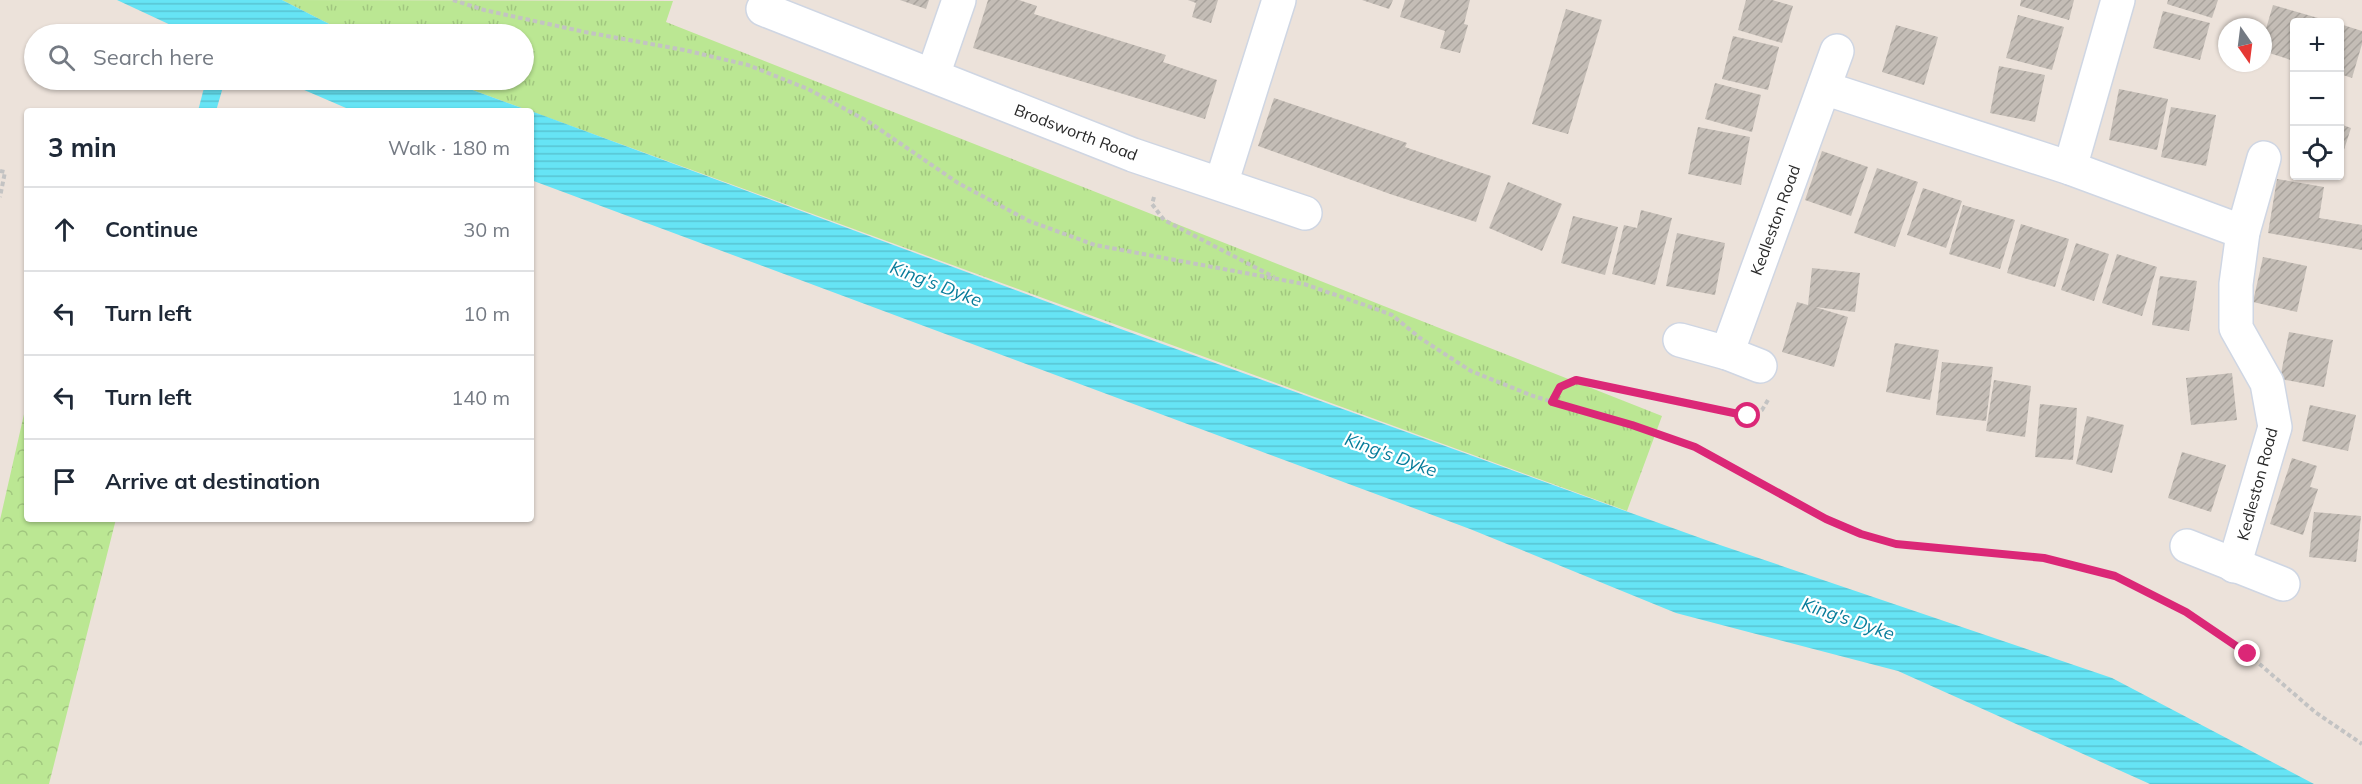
<!DOCTYPE html>
<html lang="en">
<head>
<meta charset="utf-8">
<style>
	body { margin:0; font-family:Mulish,sans-serif; background:#f2f2f3; color:#1f2937 }
	.controls { position:absolute; right:18px; top:18px; display:grid; overflow:hidden; border-radius:6px; box-shadow:0 2px 4px #0004 }
	.controls button { width:54px; height:54px; display:grid; place-items:center; padding:0; border:0; border-bottom:2px solid #e0e1e3; background:#fff; color:#1f2937; font:30px sans-serif }
	.compass { position:absolute; left:2218px; top:18px; width:54px; height:54px; border-radius:50%; background:#fff; box-shadow:0 2px 4px #0004; rotate:166deg }
	.stop { position:absolute; width:18px; height:18px; margin:-14px; border:4px solid #db2777; border-radius:50%; background:#fff }
	.stop.end { background:#db2777; border-color:#fff; box-shadow:0 2px 6px #0008 }
	.list { margin:0; padding:0; list-style:none }
	h2 { display:flex; justify-content:space-between; align-items:center; height:78px; margin:0; padding:0 24px; font-size:26px }
	h2 small { font-size:20px; font-weight:400; color:#747a83 }
	.list li { display:grid; grid-template-columns:39px 1fr auto; gap:18px; align-items:center; box-sizing:border-box; height:84px; padding:0 24px; border-top:2px solid #e0e1e3 }
	.list b { display:block; font-size:22px; white-space:nowrap }
	.list em { font-size:20px; font-style:normal; color:#747a83 }
	.icon { flex:none; width:33px; height:33px; fill:none; stroke:currentColor; stroke-width:2; stroke-linecap:round; stroke-linejoin:round }
	.map { position:relative; flex:none; width:2362px; height:784px; overflow:hidden }
	.search { position:absolute; background:#fff; box-shadow:0 2px 4px #0004; left:24px; top:24px; width:510px; height:66px; display:flex; align-items:center; gap:15px; box-sizing:border-box; padding:0 21px; border-radius:33px; color:#747a83; font-size:22px }
	.panel { position:absolute; background:#fff; box-shadow:0 2px 4px #0004; left:24px; top:108px; width:510px; height:414px; border-radius:6px }
	.map>svg:first-child { display:block }
	.forest { fill:url(#forest-crowns) }
	.park { fill:url(#park-tufts) }
	.water { fill:url(#water-rules) }
	.building { fill:url(#building-hatch) }
	.lines { fill:none; stroke-linecap:round; stroke-linejoin:round }
	.minor-casing { stroke:#cfd6e3; stroke-width:36 }
	.path { stroke:#c3c3c3; stroke-width:4; stroke-dasharray:4.5 3; stroke-linecap:butt }
	.minor { stroke:#fff; stroke-width:33 }
	.route { stroke:#db2777; stroke-width:8 }
	.labels { text-anchor:middle; stroke-width:4.5; stroke-linejoin:round; paint-order:stroke }
	.street-label { font-size:16px; fill:#292929; stroke:#fff }
	.water-label { font-size:18px; font-style:italic; fill:#077c9a; stroke:#fff }
</style>
</head>
<body>
<div class="map">
<svg width="2362" height="784" viewBox="0 0 2362 784">
	<defs>
		<pattern id="forest-crowns" width="20" height="18" patternUnits="userSpaceOnUse" patternTransform="scale(1.5)"><rect width="20" height="18" fill="#bbe793"/><path d="M2 6a3 3 0 1 1 6 0M12 15a3 3 0 1 1 6 0" fill="none" stroke="#a1c67f"/></pattern>
		<pattern id="park-tufts" width="24" height="20" patternUnits="userSpaceOnUse" patternTransform="scale(1.5)"><rect width="24" height="20" fill="#bbe793"/><path d="M3 7l-1-3M5 7V3M7 7l1-3M15 17l-1-3M17 17v-4M19 17l1-3" fill="none" stroke="#a1c67f"/></pattern>
		<pattern id="water-rules" width="6" height="5" patternUnits="userSpaceOnUse" patternTransform="scale(1.5)"><rect width="6" height="5" fill="#66e4f5"/><path d="M0 2.5h6" fill="none" stroke="#58c4d2"/></pattern>
		<pattern id="building-hatch" width="6" height="6" patternUnits="userSpaceOnUse" patternTransform="scale(1.5)"><rect width="6" height="6" fill="#c4bdb6"/><path d="M-1 1l2-2M0 6l6-6M5 7l2-2" fill="none" stroke="#a8a29c"/></pattern>
	</defs>
	<rect width="100%" height="100%" fill="#ece2da"/>
	<path class="forest" d="M 27,401 L 27,519 L 116,519 L 49,784 L 0,784 L 0,520 Z"/>
	<path class="park" d="M 282,0 L 673,1 L 666,22 L 1662,416 L 1627,511 L 445,80 L 524,80 L 524,34 L 349,34 Z"/>
	<g class="water">
		<path d="M 117,0 L 282,0 L 349,34 L 190,34 Z"/>
		<path d="M 206,80 L 225,80 L 216,111 L 198,111 Z"/>
		<path d="M 281,80 L 445,80 L 530,111 L 353,111 Z"/>
		<path d="M 531,111 L 1118,328 L 1717,544 L 2112,678 L 2314,784 L 2150,784 L 1898,671 L 1676,613 L 1470,529 L 531,180 Z"/>
	</g>
	<g class="building">
		<path d="M 900,0 L 929,0 L 926,9 Z"/>
		<path d="M 988,0 L 1019,0 L 1037,6 L 1034,14 L 1166,55 L 1163,62 L 1217,80 L 1205,119 L 973,48 Z"/>
		<path d="M 1218,0 L 1211,23 L 1192,17 L 1196,3 L 1188,0 Z"/>
		<path d="M 1362,0 L 1393,0 L 1389,9 Z"/>
		<path d="M 1405,0 L 1470,0 L 1464,24 L 1468,25 L 1460,53 L 1440,48 L 1445,31 L 1400,17 Z"/>
		<path d="M 1746,0 L 1772,0 L 1793,6 L 1782,43 L 1738,30 Z"/>
		<path d="M 2021,0 L 2074,0 L 2069,20 L 2020,6 Z"/>
		<path d="M 2168,0 L 2218,0 L 2212,18 L 2167,4 Z"/>
		<path d="M 2273,5 L 2332,22 L 2294,22 L 2294,61 L 2263,51 L 2263,39 Z"/>
		<path d="M 1566,9 L 1602,20 L 1568,134 L 1532,124 Z"/>
		<path d="M 2163,11 L 2210,23 L 2200,60 L 2153,48 Z"/>
		<path d="M 2018,15 L 2064,27 L 2052,70 L 2006,58 Z"/>
		<path d="M 2340,24 L 2362,31 L 2362,44 L 2352,78 L 2340,74 Z"/>
		<path d="M 1896,25 L 1938,37 L 1924,85 L 1882,72 Z"/>
		<path d="M 1733,36 L 1779,47 L 1768,90 L 1722,79 Z"/>
		<path d="M 1999,66 L 2045,75 L 2035,122 L 1990,113 Z"/>
		<path d="M 1715,83 L 1761,95 L 1752,132 L 1705,119 Z"/>
		<path d="M 2119,89 L 2168,99 L 2157,150 L 2109,140 Z"/>
		<path d="M 1274,98 L 1407,143 L 1405,147 L 1491,176 L 1476,222 L 1390,194 L 1258,146 Z"/>
		<path d="M 2171,107 L 2216,115 L 2206,166 L 2161,157 Z"/>
		<path d="M 2340,124 L 2351,128 L 2340,162 Z"/>
		<path d="M 1698,127 L 1750,137 L 1741,185 L 1688,174 Z"/>
		<path d="M 1822,151 L 1868,167 L 1851,216 L 1805,200 Z"/>
		<path d="M 1877,168 L 1918,182 L 1895,247 L 1854,233 Z"/>
		<path d="M 2277,179 L 2324,187 L 2319,218 L 2362,225 L 2362,250 L 2268,233 Z"/>
		<path d="M 1508,182 L 1562,204 L 1542,251 L 1489,228 Z"/>
		<path d="M 1923,188 L 1962,201 L 1946,248 L 1907,235 Z"/>
		<path d="M 1963,205 L 2015,220 L 2000,269 L 1949,254 Z"/>
		<path d="M 1641,210 L 1672,218 L 1655,285 L 1612,274 L 1624,225 L 1637,228 Z"/>
		<path d="M 1573,216 L 1618,227 L 1605,275 L 1561,263 Z"/>
		<path d="M 2021,224 L 2069,239 L 2055,287 L 2007,273 Z"/>
		<path d="M 1677,233 L 1725,243 L 1715,295 L 1666,286 Z"/>
		<path d="M 2076,243 L 2109,254 L 2094,301 L 2061,290 Z"/>
		<path d="M 2117,254 L 2157,267 L 2142,316 L 2102,303 Z"/>
		<path d="M 2263,257 L 2307,266 L 2297,312 L 2253,302 Z"/>
		<path d="M 1812,268 L 1860,273 L 1855,312 L 1815,307 L 1848,317 L 1834,367 L 1782,352 L 1797,302 L 1808,305 Z"/>
		<path d="M 2160,276 L 2197,281 L 2189,331 L 2152,325 Z"/>
		<path d="M 2289,332 L 2333,340 L 2324,387 L 2280,379 Z"/>
		<path d="M 1895,343 L 1939,350 L 1930,400 L 1886,392 Z"/>
		<path d="M 1942,362 L 1993,367 L 1986,421 L 1936,415 Z"/>
		<path d="M 2232,373 L 2237,420 L 2191,425 L 2186,378 Z"/>
		<path d="M 1994,380 L 2031,386 L 2025,437 L 1986,431 Z"/>
		<path d="M 2040,404 L 2077,408 L 2073,460 L 2035,457 Z"/>
		<path d="M 2310,405 L 2356,415 L 2348,451 L 2302,441 Z"/>
		<path d="M 2087,416 L 2124,425 L 2112,473 L 2076,464 Z"/>
		<path d="M 2182,452 L 2226,465 L 2211,512 L 2168,498 Z"/>
		<path d="M 2292,458 L 2317,466 L 2310,487 L 2318,489 L 2303,535 L 2270,524 Z"/>
		<path d="M 2314,512 L 2361,516 L 2356,562 L 2309,557 Z"/>
	</g>
	<g class="lines">
		<g class="minor-casing">
			<g id="minor">
				<path d="M 763,9 L 1133,155 L 1305,213"/>
				<path d="M 933,75 L 959,0"/>
				<path d="M 1824,88 L 2070,168 L 2243,232"/>
				<path d="M 2070,168 L 2118,0"/>
				<path d="M 1221,184 L 1279,0"/>
				<path d="M 1680,340 L 1727,353 L 1760,366"/>
				<path d="M 1727,353 L 1837,51"/>
				<path d="M 2187,546 L 2283,584"/>
				<path d="M 2234,566 L 2275,427 L 2267,383 L 2236,328 L 2236,284 L 2243,232 L 2264,158"/>
			</g>
		</g>
		<g class="path">
			<path d="M 453,0 L 484,10 L 585,32 L 684,50 L 748,65 L 808,89 L 869,122 L 958,183 L 1029,221 L 1095,245 L 1304,284 L 1365,305 L 1392,315 L 1420,338 L 1471,371 L 1533,396 L 1632,425 L 1694,447 L 1826,519 L 1861,534 L 1896,544 L 2044,558 L 2115,576 L 2186,612 L 2248,654 L 2315,712 L 2362,744"/>
			<path d="M 0,171 L 5,172 L 0,197"/>
			<path d="M 1154,197 L 1152,204 L 1164,220 L 1274,277"/>
			<path d="M 1552,402 L 1560,387 L 1576,380 L 1748,416 L 1762,410 L 1768,400"/>
		</g>
		<use href="#minor" class="minor"/>
	</g>
	<g class="lines">
		<path class="route" d="M 1748,416 L 1576,380 L 1560,387 L 1552,402 L 1632,425 L 1695,447 L 1826,519 L 1861,534 L 1896,544 L 2044,558 L 2115,576 L 2186,612 L 2248,654"/>
	</g>
	<g class="labels">
		<g class="street-label">
			<text transform="translate(1076 132) rotate(21)" y="6">Brodsworth Road</text>
			<text transform="translate(1775 220) rotate(-70)" y="6">Kedleston Road</text>
			<text transform="translate(2257 484) rotate(-75)" y="6">Kedleston Road</text>
		</g>
		<g class="water-label">
			<text transform="translate(936 284) rotate(21)" y="6">King's Dyke</text>
			<text transform="translate(1391 455) rotate(20)" y="6">King's Dyke</text>
			<text transform="translate(1848 619) rotate(19)" y="6">King's Dyke</text>
		</g>
	</g>
</svg>
<div class="controls">
<button>+</button>
<button>−</button>
<button><svg class="icon" aria-label="locate" viewBox="0 0 24 24"><circle cx="12" cy="12" r="6"/><path d="M12 2v4M12 18v4M2 12h4M18 12h4"/></svg></button>
</div>
<svg class="compass" viewBox="-18 -18 36 36"><path d="M0-13l5 13h-10z" fill="#e53935"/><path d="M0 13l5-13h-10z" fill="#747a83"/></svg>
<div class="stop" style="left:1748px;top:416px"></div>
<div class="stop end" style="left:2248px;top:654px"></div>
<div class="search"><svg class="icon" aria-label="search" viewBox="0 0 24 24"><circle cx="10" cy="10" r="6"/><path d="M15 15l6 6"/></svg>Search here</div>
<section class="panel">
<h2>3 min<small>Walk · 180 m</small></h2>
<ul class="list">
<li><svg class="icon" aria-label="ahead" viewBox="0 0 24 24"><path d="M12 20V5M6 11l6-6 6 6"/></svg><div><b>Continue</b></div><em>30 m</em></li>
<li><svg class="icon" aria-label="left" viewBox="0 0 24 24"><path d="M17 20v-9H6M10 6l-5 5 5 5"/></svg><div><b>Turn left</b></div><em>10 m</em></li>
<li><svg class="icon" aria-label="left" viewBox="0 0 24 24"><path d="M17 20v-9H6M10 6l-5 5 5 5"/></svg><div><b>Turn left</b></div><em>140 m</em></li>
<li><svg class="icon" aria-label="arrive" viewBox="0 0 24 24"><path d="M6 21V4h12l-3 4 3 4H6"/></svg><div><b>Arrive at destination</b></div></li>
</ul>
</section>
</div>
</body>
</html>
